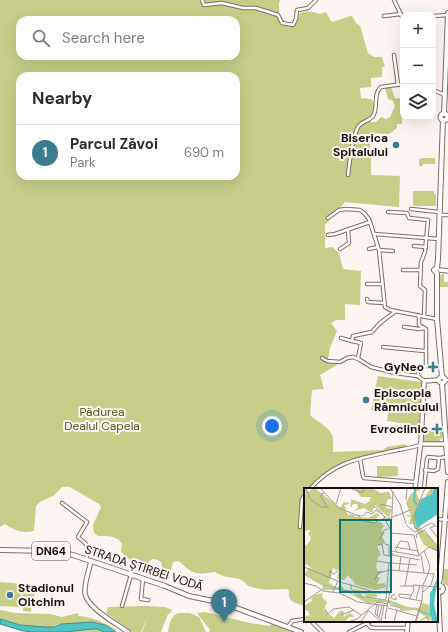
<!DOCTYPE html>
<html lang="en">
<head>
<meta charset="utf-8">
<style>
	body { margin:0; font-family:"DM Sans",sans-serif; background:#f2f2f3; color:#2b2b33 }
	.controls { position:absolute; right:12px; top:12px; display:grid; overflow:hidden; border-radius:8px; box-shadow:0 4px 16px #0002 }
	.controls button { width:36px; height:36px; display:grid; place-items:center; padding:0; border:0; border-bottom:1px solid #e1e1e2; background:#fff; color:#2b2b33; font:20px sans-serif }
	.you { position:absolute; left:272px; top:426px; width:14px; height:14px; margin:-10px; border:3px solid #fff; border-radius:50%; background:#1a73e8; box-shadow:0 0 0 6px #1a73e833 }
	.badge { display:grid; place-items:center; width:26px; height:26px; border-radius:50%; background:#3d7b91; color:#fff; font-size:13px; font-weight:700 }
	.pin { position:absolute; translate:-50% -33px; filter:drop-shadow(0 1px 2px #0008) }
	.pin::after { content:''; position:absolute; top:21px; width:14px; height:12px; background:inherit; clip-path:polygon(0 0,100% 0,50% 100%) }
	.list { margin:0; padding:0; list-style:none }
	h2 { display:flex; justify-content:space-between; align-items:center; height:52px; margin:0; padding:0 16px; font-size:17px }
	h2 small { font-size:13px; font-weight:400; color:#7c7c81 }
	.list li { display:grid; grid-template-columns:26px 1fr auto; gap:12px; align-items:center; box-sizing:border-box; height:56px; padding:0 16px; border-top:1px solid #e1e1e2 }
	.list b { display:block; font-size:15px; white-space:nowrap }
	.list p { margin:0; font-size:13px; white-space:nowrap; color:#7c7c81 }
	.list em { font-size:13px; font-style:normal; color:#7c7c81 }
	.icon { flex:none; width:22px; height:22px; fill:none; stroke:currentColor; stroke-width:2; stroke-linecap:round; stroke-linejoin:round }
	.map { position:relative; flex:none; width:448px; height:632px; overflow:hidden }
	.search { position:absolute; background:#fff; box-shadow:0 4px 16px #0002; left:16px; top:16px; width:224px; height:44px; display:flex; align-items:center; gap:10px; box-sizing:border-box; padding:0 14px; border-radius:12px; color:#7c7c81; font-size:15px }
	.panel { position:absolute; background:#fff; box-shadow:0 4px 16px #0002; left:16px; top:72px; width:224px; height:108px; border-radius:12px }
	.map>svg:first-child { display:block }
	.green { fill:#c6ce88; fill-rule:evenodd }
	.water { fill:#50c3c4; stroke:#3f8d8d }
	.lines { fill:none; stroke-linecap:round; stroke-linejoin:round }
	.street-casing { stroke:#7e6d63; stroke-width:4.5 }
	.secondary-casing { stroke:#7e6d63; stroke-width:5.5 }
	.primary-casing { stroke:#7e6d63; stroke-width:6 }
	.street { stroke:#fff; stroke-width:2.5 }
	.secondary { stroke:#fff; stroke-width:3.5 }
	.primary { stroke:#fff; stroke-width:4 }
	.poi-dot { fill:#3d7b91; stroke:#fdf5f1; stroke-width:1.5 }
	.labels { text-anchor:middle; stroke-width:4; stroke-linejoin:round; paint-order:stroke }
	.shield { fill:#fdf5f1; stroke:#5b5451; stroke-width:1 }
	.shield-label { font-size:11px; font-weight:bold; fill:#160f0c }
	.poi-label { font-size:12px; font-weight:bold; fill:#160f0c; stroke:#fdf5f1; text-anchor:end }
	.park-label { font-size:12px; fill:#53581e; stroke:#fdf5f1 }
	.street-label { font-size:12px; fill:#160f0c; stroke:#fdf5f1 }
	.inset-river { fill:none; stroke:#50c3c4; stroke-width:2 }
	.inset-road { fill:none; stroke:#a19995; stroke-width:1 }
	.view { fill:#0f766e; fill-opacity:0.15; stroke:#0f766e; stroke-width:2 }
	.inset-edge { fill:none; stroke:#160f0c; stroke-width:2 }
</style>
</head>
<body>
<div class="map">
<svg width="448" height="632" viewBox="0 0 448 632">
	<rect width="100%" height="100%" fill="#fdf5f1"/>
	<g class="green">
		<path d="M 0,0 L 281,0 L 279,2 L 279,19 L 280,23 L 284,25 L 293,25 L 298,20 L 299,14 C 306,9 313,12 320,14 L 326,12 L 331,21 L 333,22 L 350,16 L 352,16 L 356,23 L 360,26 L 368,53 L 374,57 L 382,57 L 385,67 L 382,67 L 382,77 L 371,78 L 371,87 L 360,88 L 361,98 L 371,99 C 377,106 375,113 369,119 L 369,122 L 376,122 L 381,117 L 386,119 L 390,117 L 395,106 L 393,101 L 388,99 L 385,88 L 391,87 L 395,98 L 403,99 L 402,124 L 397,124 L 397,128 L 389,134 L 372,133 L 369,150 L 371,152 L 371,175 L 400,176 L 399,207 L 345,202 L 325,225 L 325,248 L 332,247 L 339,253 L 343,269 L 361,271 L 360,305 L 345,304 L 345,320 L 336,320 L 331,323 L 337,331 L 330,348 L 328,360 L 340,360 L 340,363 L 320,375 L 324,389 L 312,390 L 310,415 C 317,422 328,426 332,435 C 334,439 333,447 333,452 L 383,450 L 387,447 L 405,444 L 407,446 C 400,449 391,450 383,452 C 349,459 332,462 308,489 L 305,489 L 305,606 C 295,602 288,603 289,591 L 287,589 C 275,589 261,591 249,586 C 245,584 244,580 239,579 C 230,577 223,577 215,572 C 205,573 197,576 188,569 C 184,566 182,563 178,561 L 173,562 L 170,574 L 168,575 L 164,574 L 161,562 C 149,553 149,566 141,569 L 121,552 L 122,544 C 117,535 107,536 98,536 L 94,533 L 93,525 L 101,507 L 99,504 L 70,487 L 62,487 L 53,496 L 40,502 L 36,506 L 34,531 C 22,534 14,530 5,524 L 0,527 ZM 20,20 L 236,20 L 236,56 L 20,56 ZM 20,76 L 236,76 L 236,176 L 20,176 Z"/>
		<path d="M 423,158 L 435,158 L 435,164 L 423,164 L 423,166 L 419,166 L 419,159 Z"/>
		<path d="M 413,191 L 434,191 L 434,194 L 436,194 L 436,206 L 413,206 Z"/>
		<path d="M 442,274 L 444,274 L 444,282 L 448,282 L 448,287 L 440,287 L 440,276 Z"/>
		<path d="M 378,376 L 421,382 L 419,426 L 387,421 L 388,413 L 371,410 Z"/>
		<path d="M 423,430 L 443,431 L 443,436 L 438,443 L 423,443 Z"/>
		<path d="M 377,466 L 396,466 L 398,468 L 398,476 L 377,477 Z"/>
		<path d="M 443,569 L 448,569 L 448,586 L 443,584 Z"/>
		<path d="M 0,582 L 22,584 L 20,607 L 0,606 Z"/>
		<path d="M 23,590 L 35,591 L 34,598 L 22,597 Z"/>
		<path d="M 24,598 L 32,599 L 31,612 L 23,611 Z"/>
		<path d="M 146,606 L 165,607 L 172,610 L 169,614 L 168,614 L 161,632 L 142,632 L 148,616 L 141,632 L 132,632 L 106,613 L 108,607 Z"/>
		<path d="M 0,610 L 15,613 L 50,614 L 62,617 L 78,613 L 78,616 C 89,616 110,624 119,632 L 99,623 L 92,622 L 58,624 L 52,627 L 45,627 L 20,625 L 0,619 Z"/>
		<path d="M 205,612 L 250,623 L 270,626 L 273,623 L 297,632 L 209,632 L 210,630 L 197,613 Z"/>
		<path d="M 178,613 L 190,613 L 199,617 L 206,632 L 168,632 C 170,623 170,617 178,613 Z"/>
		<path d="M 92,629 L 97,629 L 104,632 L 64,632 Z"/>
	</g>
	<path class="water" d="M 0,619 L 20,625 L 45,627 L 54,627 L 61,624 L 92,622 L 105,625 L 116,632 L 104,632 L 97,629 L 92,629 L 64,632 L 34,632 L 23,631 L 0,624 Z"/>
	<g class="lines">
		<g class="street-casing">
			<g id="street">
				<path d="M 202,0 L 204,5 L 222,3 L 243,8 L 256,8 L 278,15 L 282,23 L 293,25 L 296,19 L 297,10 L 308,8 L 316,0"/>
				<path d="M 394,0 L 403,19"/>
				<path d="M 384,16 L 401,14"/>
				<path d="M 433,16 L 448,15"/>
				<path d="M 394,55 L 398,85"/>
				<path d="M 433,90 L 445,95"/>
				<path d="M 348,175 C 349,165 353,135 358,127 C 362,120 371,122 374,114 C 378,105 373,94 381,87 L 403,84"/>
				<path d="M 411,209 L 439,212"/>
				<path d="M 388,212 L 407,213 L 409,218 L 428,220 L 425,252 L 421,262 L 420,286 L 425,290 L 424,317"/>
				<path d="M 439,215 L 448,215"/>
				<path d="M 328,218 L 339,210 L 346,209 L 360,210 L 364,213 L 369,219 L 379,250 L 385,307 L 390,310 L 437,319"/>
				<path d="M 374,234 L 439,239"/>
				<path d="M 328,235 L 335,234 L 370,222"/>
				<path d="M 414,246 L 426,247"/>
				<path d="M 340,249 L 349,243 L 348,230"/>
				<path d="M 369,249 L 378,247"/>
				<path d="M 379,250 L 393,251"/>
				<path d="M 403,270 L 421,270"/>
				<path d="M 367,284 L 382,284"/>
				<path d="M 367,299 L 368,302 L 384,303"/>
				<path d="M 404,327 L 419,329 L 424,328"/>
				<path d="M 341,338 L 352,341"/>
				<path d="M 383,347 L 425,351"/>
				<path d="M 322,358 L 327,361 L 340,362 L 347,358 L 353,357 L 360,360 L 371,367 L 395,373 L 418,376 L 424,381"/>
				<path d="M 358,358 L 361,343 L 352,341 L 353,336 L 372,332 L 380,323 L 396,311"/>
				<path d="M 418,376 L 418,369 L 426,366 L 426,329 L 419,325 L 419,316"/>
				<path d="M 445,380 L 448,380"/>
				<path d="M 360,459 L 363,476 L 364,478 L 415,482"/>
				<path d="M 425,470 L 434,471 L 438,469 L 439,458 L 447,457"/>
				<path d="M 310,489 C 333,462 360,458 393,451 C 402,449 412,448 420,445"/>
				<path d="M 424,489 L 427,459 L 428,457 L 438,458"/>
				<path d="M 62,503 L 87,522 L 78,537 L 85,543 L 89,549 L 86,559"/>
				<path d="M 437,519 L 448,520"/>
				<path d="M 300,527 L 302,499 L 305,495"/>
				<path d="M 143,579 L 141,599 L 148,600"/>
				<path d="M 122,606 L 131,575"/>
				<path d="M 311,621 L 322,632"/>
				<path d="M 367,623 L 370,627 L 374,628 L 407,628"/>
				<path d="M 288,627 L 292,621 L 305,619"/>
				<path d="M 349,632 L 371,621"/>
			</g>
		</g>
		<g class="secondary-casing">
			<g id="secondary">
				<path d="M 447,117 L 448,117"/>
				<path d="M 440,270 L 448,271"/>
				<path d="M 421,444 L 448,444"/>
				<path d="M 415,489 L 421,441 L 424,383 L 424,381 L 439,380"/>
				<path d="M 91,561 C 89,571 84,583 85,593 C 86,607 117,624 128,632"/>
				<path d="M 407,632 L 408,621"/>
			</g>
		</g>
		<g class="primary-casing">
			<g id="primary">
				<circle cx="444" cy="117" r="3.5"/>
				<path d="M 444,114 L 448,13"/>
				<path d="M 442,377 L 437,319 L 437,273 L 434,270 L 437,268 L 438,259 L 443,120"/>
				<circle cx="442" cy="380" r="3"/>
				<path d="M 442,383 L 448,472"/>
				<path d="M 0,550 L 51,551 L 73,555 L 165,586 L 189,596 L 223,603 L 301,632"/>
				<path d="M 438,586 L 440,579 L 448,482"/>
				<circle cx="440" cy="589" r="3"/>
				<path d="M 438,591 L 440,632"/>
			</g>
		</g>
		<use href="#street" class="street"/>
		<use href="#secondary" class="secondary"/>
		<use href="#primary" class="primary"/>
	</g>
	<g class="poi-dot">
		<circle cx="396" cy="145" r="4"/>
		<path d="M431 361h4v4h4v4h-4v4h-4v-4h-4v-4h4z"/>
		<circle cx="366" cy="400" r="4"/>
		<path d="M435 423h4v4h4v4h-4v4h-4v-4h-4v-4h4z"/>
		<circle cx="10" cy="595" r="4"/>
	</g>
	<g class="labels">
		<rect class="shield" x="32" y="542" width="38" height="18" rx="3"/>
		<g class="shield-label">
			<text x="51" y="555">DN64</text>
		</g>
		<g class="poi-label">
			<text x="388" y="142">Biserica<tspan x="388" dy="14">Spitalului</tspan></text>
			<text x="424" y="371">GyNeo</text>
			<text x="374" y="397" text-anchor="start">Episcopia<tspan x="374" dy="14">Râmnicului</tspan></text>
			<text x="428" y="433">Evroclinic</text>
			<text x="18" y="592" text-anchor="start">Stadionul<tspan x="18" dy="14">Oltchim</tspan></text>
		</g>
		<g class="park-label">
			<text x="102" y="416">Pădurea<tspan x="102" dy="14">Dealul Capela</tspan></text>
		</g>
		<g class="street-label">
			<text transform="translate(144 568) rotate(18)" y="4">STRADA ȘTIRBEI VODĂ</text>
		</g>
	</g>
	<g transform="translate(304 488)">
		<rect width="134" height="134" fill="#fdf5f1"/>
		<path d="M 0,0 L 4,4 L 8,1 L 3,0 L 12,1 L 36,20 L 40,14 L 47,15 L 47,11 L 61,16 L 66,13 L 67,9 L 57,9 L 50,0 L 69,0 L 76,5 L 85,4 L 88,11 L 84,11 L 82,16 L 82,20 L 88,21 L 85,30 L 71,17 L 68,25 L 60,20 L 49,23 L 54,20 L 53,16 L 49,16 L 47,20 L 46,15 L 40,18 L 44,21 L 41,21 L 44,27 L 48,26 L 52,29 L 64,30 L 73,25 L 76,27 L 68,34 L 77,34 L 80,38 L 77,42 L 80,45 L 82,43 L 78,49 L 82,55 L 73,58 L 77,67 L 74,69 L 72,79 L 74,83 L 80,83 L 73,88 L 76,90 L 73,96 L 81,95 L 82,99 L 72,102 L 52,97 L 44,87 L 40,92 L 36,92 L 33,90 L 35,83 L 29,80 L 25,95 L 32,99 L 39,98 L 40,102 L 48,103 L 63,111 L 60,106 L 55,107 L 56,102 L 54,105 L 49,101 L 73,105 L 73,109 L 64,111 L 86,112 L 103,119 L 116,120 L 119,115 L 125,117 L 126,112 L 126,126 L 119,124 L 127,128 L 129,134 L 112,122 L 98,123 L 98,120 L 81,114 L 63,115 L 43,104 L 53,107 L 48,103 L 39,103 L 26,99 L 32,102 L 18,102 L 19,98 L 0,87 L 5,80 L 9,81 L 0,75 L 0,53 L 2,58 L 6,53 L 7,49 L 4,46 L 7,42 L 0,43 ZM 110,0 L 119,0 L 112,4 L 115,12 L 121,9 L 127,0 L 132,0 L 128,6 L 118,12 L 111,27 L 117,41 L 134,57 L 134,64 L 120,57 L 109,36 L 105,36 L 107,29 L 100,27 L 107,27 L 102,15 L 106,7 L 110,4 ZM 19,105 L 18,109 L 23,114 L 20,122 L 30,130 L 37,122 L 40,124 L 39,129 L 46,125 L 51,129 L 45,129 L 41,134 L 0,134 L 0,129 L 6,127 L 3,122 L 0,123 L 0,118 L 8,113 L 7,110 L 11,107 Z" fill="#c6ce88"/>
		<path d="M 131,0 L 134,0 L 134,26 L 113,40 L 110,27 L 118,11 L 128,6 ZM 0,87 L 27,99 L 48,103 L 60,111 L 82,113 L 114,122 L 126,126 L 126,106 L 134,89 L 130,116 L 134,134 L 129,134 L 127,128 L 113,122 L 81,113 L 59,111 L 48,104 L 30,101 Z" fill="#50c3c4"/>
		<path class="inset-river" d="M 111,0 L 110,13 L 113,17"/>
		<path class="inset-road" d="M 2,0 L 6,11 L 17,19 L 23,19M 16,0 L 35,20 L 52,27 L 58,28 L 63,24 L 68,26 L 72,22 L 84,31 L 93,27M 46,0 L 58,5 L 61,0M 86,0 L 96,16 L 102,36M 20,5 L 17,6 L 17,9 L 24,20M 102,12 L 103,0M 32,16 L 37,0M 76,16 L 88,19M 70,18 L 79,26M 54,28 L 60,33 L 69,35 L 81,30M 92,28 L 106,22M 80,29 L 87,43M 102,37 L 111,44 L 127,35 L 134,39M 131,38 L 126,40 L 134,50M 114,41 L 111,40 L 109,30 L 121,0M 87,45 L 110,47 L 115,68M 87,45 L 89,3M 113,50 L 112,47 L 120,42 L 129,53M 76,52 L 80,42 L 84,41M 81,56 L 85,57 L 85,68M 74,57 L 78,56 L 80,67 L 86,68M 91,59 L 114,63M 87,63 L 115,68M 91,63 L 96,53 L 104,54 L 106,61M 120,63 L 126,78 L 124,86M 89,65 L 88,67 L 116,72M 115,67 L 125,59 L 134,63M 117,67 L 120,85M 73,73 L 86,75M 87,75 L 113,77M 87,75 L 87,46M 0,79 L 36,94 L 74,105 L 87,105M 87,82 L 130,86M 95,83 L 97,68M 26,89 L 26,83 L 30,86 L 34,83M 71,92 L 74,85 L 86,82M 0,95 L 12,98 L 19,103 L 35,105 L 54,114 L 84,118M 47,96 L 47,101 L 60,109 L 82,112M 109,97 L 134,99M 119,97 L 124,86M 96,98 L 110,98M 101,98 L 106,70M 86,99 L 87,75M 29,104 L 34,93M 119,104 L 127,97 L 130,86M 95,106 L 95,109 L 118,113M 95,106 L 108,107M 91,107 L 88,107 L 87,110 L 92,112 L 92,109M 82,111 L 85,75M 105,111 L 110,102 L 109,97M 112,112 L 116,97M 118,113 L 119,97M 0,114 L 17,102M 73,116 L 71,126 L 77,131M 86,117 L 97,120 L 97,123M 45,119 L 57,127M 83,119 L 86,104M 84,120 L 113,128M 21,121 L 24,126 L 29,121 L 45,119M 64,122 L 77,134 L 80,117M 37,127 L 50,122M 73,128 L 75,116M 75,130 L 78,117M 81,131 L 83,119M 116,133 L 122,129 L 126,134M 44,134 L 53,131 L 73,114 L 84,116M 57,134 L 64,123M 90,134 L 93,122M 111,134 L 118,113 L 112,134"/>
		<path class="view" d="M 36,32 L 87,32 L 87,104 L 36,104 Z"/>
		<rect width="134" height="134" class="inset-edge"/>
	</g>
</svg>
<div class="controls">
<button>+</button>
<button>−</button>
<button><svg class="icon" aria-label="layers" viewBox="0 0 24 24"><path d="M12 4l9 5-9 5-9-5zM3 14l9 5 9-5"/></svg></button>
</div>
<div class="you"></div>
<div class="pin badge" style="left:224px;top:622px">1</div>
<div class="search"><svg class="icon" aria-label="search" viewBox="0 0 24 24"><circle cx="10" cy="10" r="6"/><path d="M15 15l6 6"/></svg>Search here</div>
<section class="panel">
<h2>Nearby<small></small></h2>
<ul class="list">
<li><span class="badge">1</span><div><b>Parcul Zăvoi</b><p>Park</p></div><em>690 m</em></li>
</ul>
</section>
</div>
</body>
</html>
